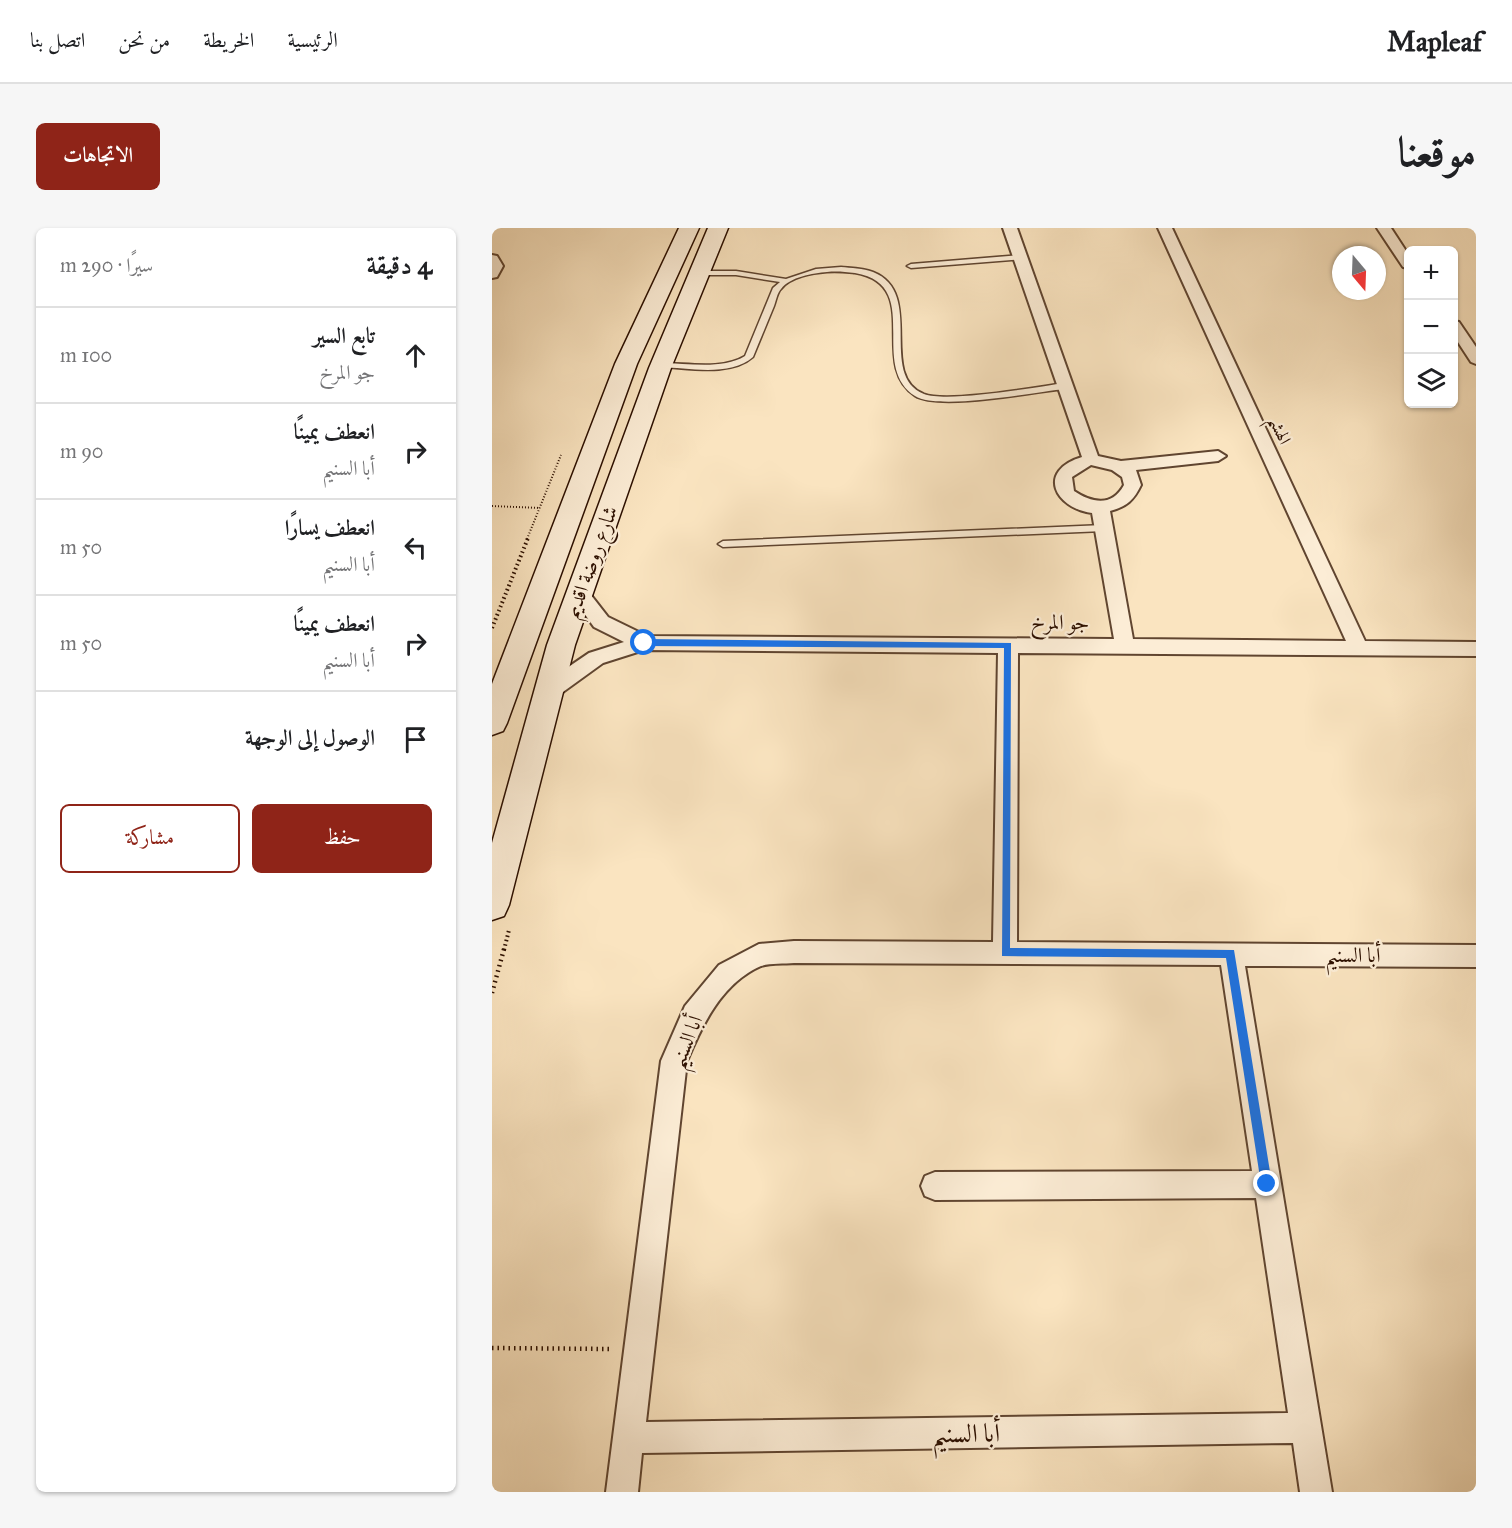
<!DOCTYPE html>
<html lang="ar">
<head>
<meta charset="utf-8">
<style>
	body { margin:0; font-family:"IM FELL Great Primer",Amiri,serif; background:#f6f6f6; color:#202124; direction:rtl }
	.controls { position:absolute; right:18px; top:18px; display:grid; overflow:hidden; border-radius:9px; box-shadow:0 2px 4px #0004 }
	.controls button { width:54px; height:54px; display:grid; place-items:center; padding:0; border:0; border-bottom:2px solid #e0e0e0; background:#fff; color:#202124; font:30px sans-serif }
	.compass { position:absolute; left:840px; top:18px; width:54px; height:54px; border-radius:50%; background:#fff; box-shadow:0 2px 4px #0004; rotate:161deg }
	.stop { position:absolute; width:18px; height:18px; margin:-14px; border:4px solid #1a73e8; border-radius:50%; background:#fff }
	.stop.end { background:#1a73e8; border-color:#fff; box-shadow:0 2px 6px #0008 }
	.list { margin:0; padding:0; list-style:none }
	h2 { display:flex; justify-content:space-between; align-items:center; height:78px; margin:0; padding:0 24px; font-size:26px }
	h2 small { font-size:20px; font-weight:400; color:#757577 }
	.list li { display:grid; grid-template-columns:39px 1fr auto; gap:18px; align-items:center; box-sizing:border-box; height:96px; padding:0 24px; border-top:2px solid #e0e0e0 }
	.list b { display:block; font-size:22px; white-space:nowrap }
	.list p { margin:0; font-size:20px; white-space:nowrap; color:#757577 }
	.list em { font-size:20px; font-style:normal; color:#757577 }
	.actions { display:flex; gap:12px; padding:18px 24px }
	.actions a { flex:1; padding:14px 0; border:2px solid #8f2418; border-radius:9px; text-align:center; font-size:21px; color:#8f2418 }
	.actions .main { background:#8f2418; color:#fff }
	.icon { flex:none; width:33px; height:33px; fill:none; stroke:currentColor; stroke-width:2; stroke-linecap:round; stroke-linejoin:round }
	.map { position:relative; flex:none; width:984px; height:1264px; overflow:hidden; direction:ltr; border-radius:9px }
	header { display:flex; align-items:center; gap:36px; box-sizing:border-box; height:84px; padding:0 30px; background:#fff; border-bottom:2px solid #e0e0e0 }
	header strong { font-size:28px }
	nav { display:flex; gap:33px; margin-inline-start:auto; font-size:21px }
	.intro { display:flex; align-items:center; justify-content:space-between; box-sizing:border-box; height:144px; padding:0 36px }
	h1 { margin:0; font-size:42px }
	.button { padding:15px 27px; border-radius:9px; background:#8f2418; color:#fff; font-size:21px; font-weight:700 }
	main { display:flex; gap:36px; padding:0 36px }
	aside { flex:1; background:#fff; border-radius:9px; box-shadow:0 2px 4px #0004 }
	.map>svg:first-child { display:block }
	.lines { fill:none; stroke-linecap:round; stroke-linejoin:round }
	.lane-casing { stroke:#604530; stroke-width:3 }
	.street-casing { stroke:#604530; stroke-width:4 }
	.secondary-casing { stroke:#2d1000; stroke-width:3 }
	.path-far2 { stroke:#2d1000; stroke-width:2; stroke-dasharray:1 2; stroke-linecap:butt }
	.path-far1 { stroke:#2d1000; stroke-width:4; stroke-dasharray:1.5 3; stroke-linecap:butt }
	.path { stroke:#2d1000; stroke-width:4.5; stroke-dasharray:1.5 4; stroke-linecap:butt }
	.lane { fill:#fcedd6; fill-rule:evenodd }
	.street { fill:#fcedd6; fill-rule:evenodd }
	.secondary { fill:#fcedd6; fill-rule:evenodd }
	.route { fill:#1a73e8 }
	.labels { text-anchor:middle; stroke-width:4.5; stroke-linejoin:round; paint-order:stroke }
	.far-street-label { font-size:18px; fill:#2d1000; stroke:#fcedd6 }
	.street-label { font-size:21px; fill:#2d1000; stroke:#fcedd6 }
	.near-street-label { font-size:26px; fill:#2d1000; stroke:#fcedd6 }
</style>
</head>
<body>
<header>
<strong>Mapleaf</strong>
<nav><a>الرئيسية</a><a>الخريطة</a><a>من نحن</a><a>اتصل بنا</a></nav>
</header>
<div class="intro"><h1>موقعنا</h1><a class="button">الاتجاهات</a></div>
<main>
<div class="map">
<svg width="984" height="1264" viewBox="0 0 984 1264">
	<rect width="100%" height="100%" fill="#fae4c0"/>
	<filter id="stains"><feTurbulence type="fractalNoise" baseFrequency=".00333" numOctaves="4"/><feColorMatrix values="0 0 0 0 .2 0 0 0 0 .09 0 0 0 0 .02 0 0 0 .5 -.17"/></filter>
	<radialGradient id="worn" r=".72"><stop offset=".6" stop-color="#630" stop-opacity="0"/><stop offset="1" stop-color="#630" stop-opacity=".3"/></radialGradient>
	<g class="lines">
		<g class="lane-casing">
			<g id="lane">
				<path d="M 528,27 L 531,27 L 531,31 L 419,40 L 415,38 L 419,36 Z"/>
				<path d="M 349,39 C 359,40 371,40 381,44 C 434,65 385,147 432,166 C 456,175 544,159 573,155 L 577,158 L 573,161 C 543,164 447,183 423,168 C 375,137 433,57 363,45 C 353,44 345,43 335,44 C 321,45 298,49 289,61 C 285,65 284,73 282,78 C 275,95 268,112 261,129 C 239,149 196,140 169,139 L 165,137 L 169,135 C 196,135 230,142 253,128 L 281,60 L 288,54 L 244,47 L 206,47 L 202,45 L 203,43 L 244,43 L 294,51 L 324,41 Z"/>
				<path d="M 612,297 L 617,300 L 612,303 L 231,319 L 226,316 L 231,313 Z"/>
			</g>
		</g>
		<g class="street-casing">
			<g id="street">
				<path d="M 511,0 L 525,0 L 606,228 L 629,233 L 726,223 L 734,228 L 726,233 L 644,242 L 649,257 C 642,272 634,279 618,283 L 641,411 L 854,413 L 666,0 L 680,0 L 873,413 L 984,414 L 984,428 L 526,425 L 525,714 L 984,717 L 984,739 L 753,738 L 840,1264 L 808,1264 L 801,1215 L 150,1225 L 146,1264 L 114,1264 L 169,833 L 193,778 L 227,737 L 267,716 L 302,713 L 501,714 L 506,425 L 152,422 L 111,435 L 64,469 L 57,471 L 50,469 L 47,463 L 50,457 L 97,425 L 132,414 L 102,399 L 79,367 L 81,362 L 95,362 L 116,389 L 155,408 L 622,411 L 600,285 C 563,280 544,243 590,229 ZM 599,237 L 620,242 L 630,249 L 632,257 C 620,279 600,275 582,263 L 580,249 ZM 302,735 L 729,737 L 760,943 L 443,944 L 433,948 L 429,958 L 433,968 L 443,972 L 764,970 L 796,1185 L 154,1194 L 195,833 C 210,797 230,755 269,738 C 278,735 292,736 302,735 Z"/>
				<path d="M 885,0 L 899,0 L 916,26 L 916,40 L 911,39 Z"/>
				<path d="M 0,27 L 5,28 L 11,38 L 5,49 L 0,50 Z"/>
				<path d="M 962,93 L 967,94 L 984,119 L 984,136 L 979,134 L 962,108 Z"/>
			</g>
		</g>
		<g class="secondary-casing">
			<g id="secondary">
				<path d="M 187,0 L 207,0 L 145,136 L 15,495 L 11,503 L 0,507 L 0,456 L 123,136 Z"/>
				<path d="M 216,0 L 236,0 L 179,140 L 83,417 L 17,677 L 12,688 L 0,692 L 0,615 L 55,417 L 157,140 Z"/>
			</g>
		</g>
		<g class="path-far2">
			<path d="M 0,278 L 48,280"/>
			<path d="M 35,311 L 69,227"/>
		</g>
		<g class="path-far1">
			<path d="M 0,400 L 36,310"/>
			<path d="M 12,722 L 17,702"/>
		</g>
		<g class="path">
			<path d="M 0,765 L 12,721"/>
			<path d="M 0,1120 L 119,1121"/>
		</g>
		<use href="#lane" class="lane"/>
		<use href="#street" class="street"/>
		<use href="#secondary" class="secondary"/>
	</g>
	<path class="route" d="M 152,411 L 519,415 L 518,720 L 742,722 L 780,956 L 779,960 L 775,962 L 769,956 L 734,730 L 510,728 L 512,420 L 152,418 L 147,415 Z"/>
	<g class="labels">
		<g class="far-street-label">
			<text transform="translate(788 202) rotate(65)" y="6">الهشم</text>
		</g>
		<g class="street-label">
			<text transform="translate(99 334) rotate(-70)" y="7">شارع روضة اقديم</text>
			<text transform="translate(568 394) rotate(1)" y="7">جو المرخ</text>
			<text x="861" y="734">أبا السنيم</text>
			<text transform="translate(194 814) rotate(-68)" y="7">أبا السنيم</text>
		</g>
		<g class="near-street-label">
			<text transform="translate(474 1205) rotate(-1)" y="9">أبا السنيم</text>
		</g>
	</g>
	<rect width="100%" height="100%" filter="url(#stains)"/>
	<rect width="100%" height="100%" fill="url(#worn)"/>
</svg>
<div class="controls">
<button>+</button>
<button>−</button>
<button><svg class="icon" aria-label="layers" viewBox="0 0 24 24"><path d="M12 4l9 5-9 5-9-5zM3 14l9 5 9-5"/></svg></button>
</div>
<svg class="compass" viewBox="-18 -18 36 36"><path d="M0-13l5 13h-10z" fill="#e53935"/><path d="M0 13l5-13h-10z" fill="#757577"/></svg>
<div class="stop" style="left:152px;top:415px"></div>
<div class="stop end" style="left:775px;top:956px"></div>
</div>
<aside>
<h2>4 دقيقة<small>سيرًا · 290 m</small></h2>
<ul class="list">
<li><svg class="icon" aria-label="ahead" viewBox="0 0 24 24"><path d="M12 20V5M6 11l6-6 6 6"/></svg><div><b>تابع السير</b><p>جو المرخ</p></div><em>100 m</em></li>
<li><svg class="icon" aria-label="right" viewBox="0 0 24 24"><path d="M7 20v-9h11M14 6l5 5-5 5"/></svg><div><b>انعطف يمينًا</b><p>أبا السنيم</p></div><em>90 m</em></li>
<li><svg class="icon" aria-label="left" viewBox="0 0 24 24"><path d="M17 20v-9H6M10 6l-5 5 5 5"/></svg><div><b>انعطف يسارًا</b><p>أبا السنيم</p></div><em>50 m</em></li>
<li><svg class="icon" aria-label="right" viewBox="0 0 24 24"><path d="M7 20v-9h11M14 6l5 5-5 5"/></svg><div><b>انعطف يمينًا</b><p>أبا السنيم</p></div><em>50 m</em></li>
<li><svg class="icon" aria-label="arrive" viewBox="0 0 24 24"><path d="M6 21V4h12l-3 4 3 4H6"/></svg><div><b>الوصول إلى الوجهة</b></div></li>
</ul>
<div class="actions"><a class="main">حفظ</a><a>مشاركة</a></div>
</aside>
</main>
</body>
</html>
